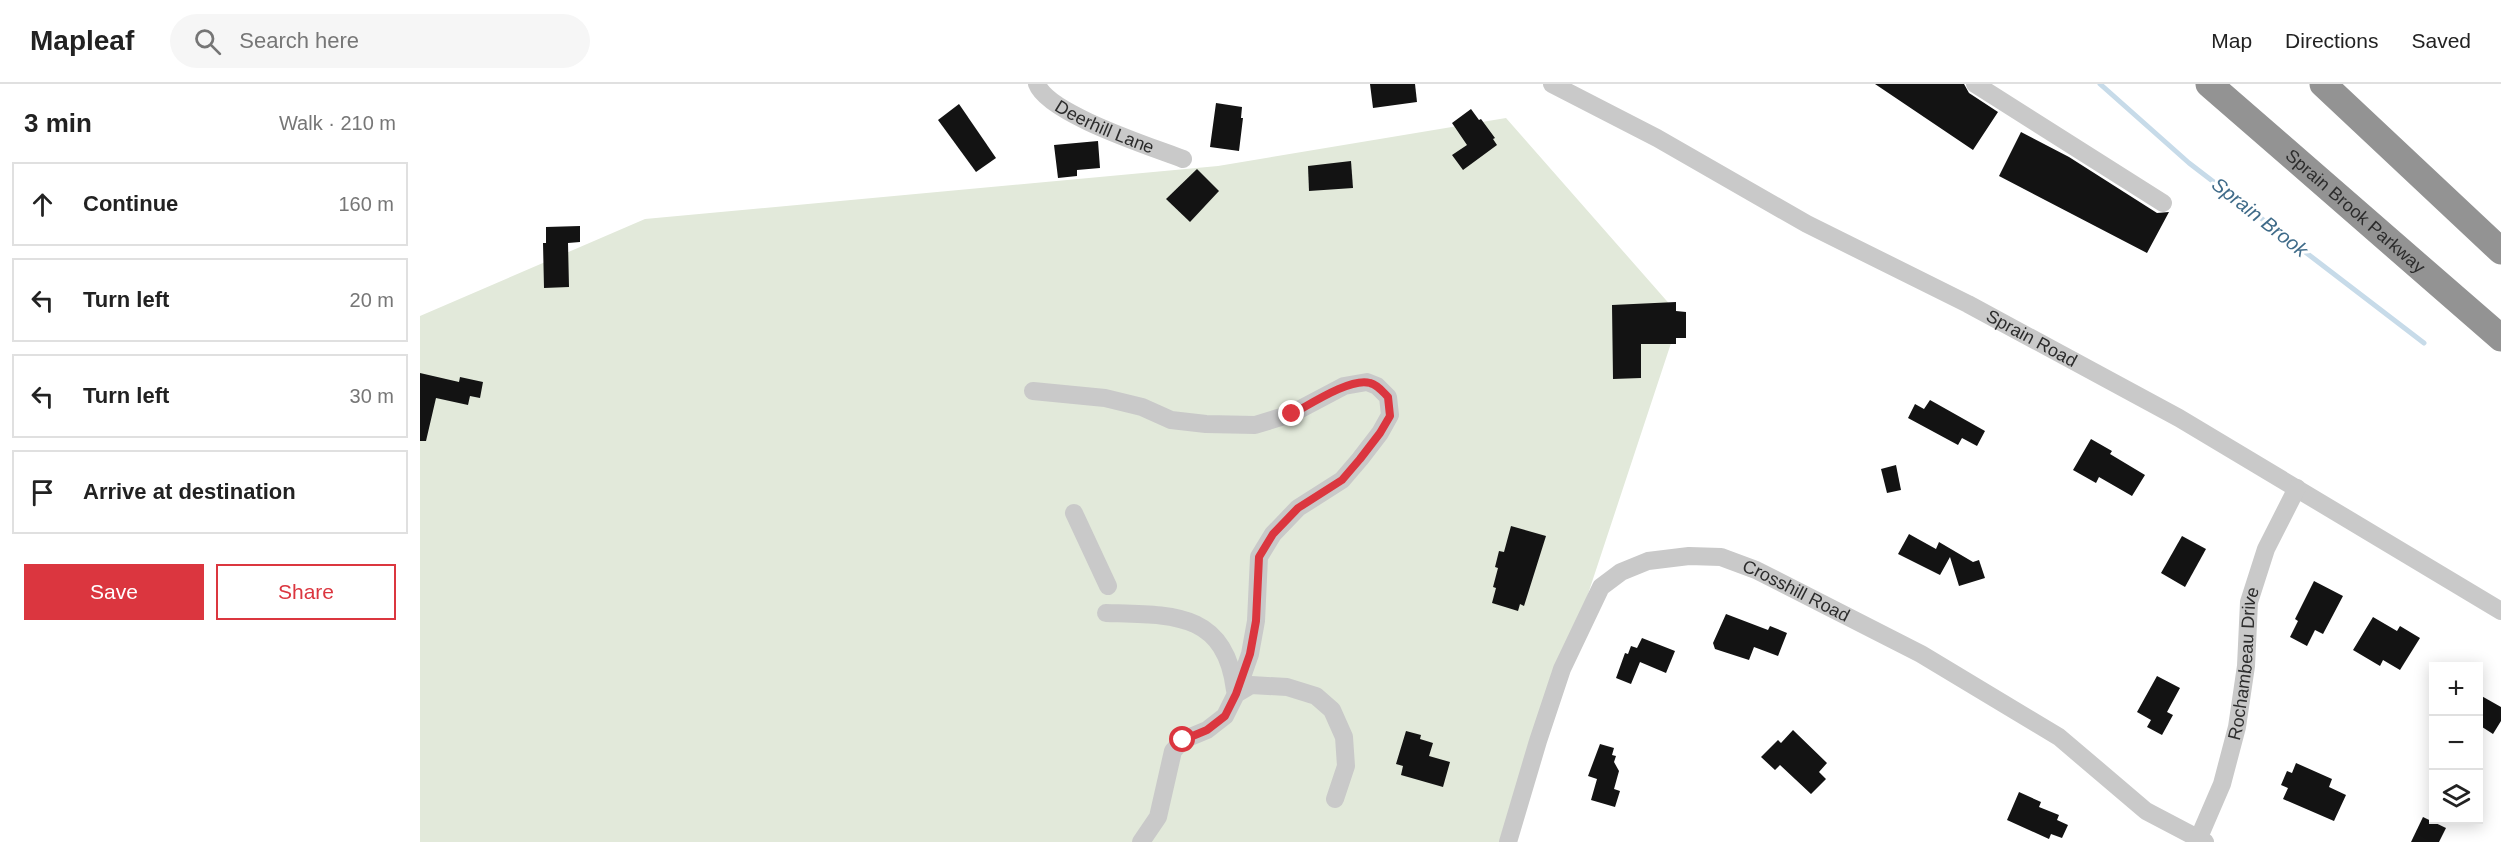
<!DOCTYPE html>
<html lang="en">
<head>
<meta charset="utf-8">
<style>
	body { margin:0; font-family:Arial,sans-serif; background:#f6f6f6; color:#222 }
	.controls { position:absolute; right:18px; bottom:18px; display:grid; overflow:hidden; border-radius:0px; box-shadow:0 3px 15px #0003 }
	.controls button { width:54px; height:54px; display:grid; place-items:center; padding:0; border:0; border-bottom:2px solid #e0e0e0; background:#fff; color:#222; font:30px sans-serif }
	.stop { position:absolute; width:18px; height:18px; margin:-14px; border:4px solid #db363f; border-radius:50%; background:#fff }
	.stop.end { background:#db363f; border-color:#fff; box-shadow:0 2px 6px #0008 }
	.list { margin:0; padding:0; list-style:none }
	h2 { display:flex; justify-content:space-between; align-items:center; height:78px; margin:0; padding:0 24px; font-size:26px }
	h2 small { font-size:20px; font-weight:400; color:#767676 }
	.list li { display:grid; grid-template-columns:39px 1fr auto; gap:18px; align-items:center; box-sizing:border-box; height:84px; margin:0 12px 12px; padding:0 12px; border:2px solid #e0e0e0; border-radius:0px }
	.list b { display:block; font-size:22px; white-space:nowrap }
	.list em { font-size:20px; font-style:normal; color:#767676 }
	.actions { display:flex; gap:12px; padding:18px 24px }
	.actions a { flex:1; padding:14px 0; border:2px solid #db363f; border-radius:0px; text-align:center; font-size:21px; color:#db363f }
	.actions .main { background:#db363f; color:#fff }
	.icon { flex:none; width:33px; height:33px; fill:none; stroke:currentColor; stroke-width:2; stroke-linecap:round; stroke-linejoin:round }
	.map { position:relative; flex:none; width:2081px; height:758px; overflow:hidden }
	header { display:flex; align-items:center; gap:36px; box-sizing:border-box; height:84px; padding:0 30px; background:#fff; border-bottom:2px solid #e0e0e0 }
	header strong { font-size:28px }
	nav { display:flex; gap:33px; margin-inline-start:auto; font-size:21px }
	.search { width:420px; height:54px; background:#f6f6f6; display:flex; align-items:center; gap:15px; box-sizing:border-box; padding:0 21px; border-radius:33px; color:#767676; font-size:22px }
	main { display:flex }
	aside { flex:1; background:#fff }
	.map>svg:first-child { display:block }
	.green { fill:#e2e9da }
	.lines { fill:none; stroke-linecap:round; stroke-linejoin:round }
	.stream { stroke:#c7dbe9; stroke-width:5 }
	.building { fill:#131313 }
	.minor { stroke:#c9c9c9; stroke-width:18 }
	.highway { stroke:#939393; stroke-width:27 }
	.route { stroke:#db363f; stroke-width:8 }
	.labels { text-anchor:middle; stroke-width:6; stroke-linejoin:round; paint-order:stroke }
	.street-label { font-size:18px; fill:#2c2c2c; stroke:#fff }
	.water-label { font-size:20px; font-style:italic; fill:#3f6b89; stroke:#fff }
</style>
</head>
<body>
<header>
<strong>Mapleaf</strong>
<div class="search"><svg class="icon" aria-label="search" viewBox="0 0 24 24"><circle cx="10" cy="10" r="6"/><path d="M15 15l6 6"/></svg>Search here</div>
<nav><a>Map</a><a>Directions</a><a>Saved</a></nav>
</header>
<main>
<aside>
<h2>3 min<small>Walk · 210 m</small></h2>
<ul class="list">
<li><svg class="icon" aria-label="ahead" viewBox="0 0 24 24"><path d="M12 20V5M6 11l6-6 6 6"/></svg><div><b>Continue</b></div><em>160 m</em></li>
<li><svg class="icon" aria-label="left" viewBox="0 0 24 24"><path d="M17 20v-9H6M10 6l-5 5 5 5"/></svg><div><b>Turn left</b></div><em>20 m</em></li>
<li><svg class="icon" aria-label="left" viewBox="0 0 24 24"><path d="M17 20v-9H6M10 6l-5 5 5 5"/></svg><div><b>Turn left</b></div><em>30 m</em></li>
<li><svg class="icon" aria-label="arrive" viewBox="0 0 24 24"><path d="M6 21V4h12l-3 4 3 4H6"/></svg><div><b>Arrive at destination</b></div></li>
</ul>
<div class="actions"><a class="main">Save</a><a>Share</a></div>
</aside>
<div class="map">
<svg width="2081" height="758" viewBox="0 0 2081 758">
	<rect width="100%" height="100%" fill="#fff"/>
	<path class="green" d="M 1086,34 L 1260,232 L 1086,758 L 0,758 L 0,232 L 225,135 L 798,82 Z"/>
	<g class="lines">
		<path class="stream" d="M 1680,0 L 1769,79 L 2004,259"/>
	</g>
	<g class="building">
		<path d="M 950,0 L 995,0 L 997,18 L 953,24 Z"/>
		<path d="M 1455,0 L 1544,0 L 1549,9 L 1578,28 L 1553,66 Z"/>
		<path d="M 796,19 L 822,23 L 821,34 L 823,34 L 819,67 L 790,63 Z"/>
		<path d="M 539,20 L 576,74 L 556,88 L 518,36 Z"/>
		<path d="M 1051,25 L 1059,36 L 1061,35 L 1075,54 L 1073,55 L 1077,61 L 1043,86 L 1032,71 L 1047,61 L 1032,39 Z"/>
		<path d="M 1601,48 L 1649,73 L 1737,129 L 1749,128 L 1727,169 L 1579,92 Z"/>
		<path d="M 678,57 L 680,84 L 657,86 L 657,92 L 638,94 L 634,61 Z"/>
		<path d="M 931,77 L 933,104 L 889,107 L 888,82 Z"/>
		<path d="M 777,85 L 799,107 L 770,138 L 746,115 Z"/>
		<path d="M 160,142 L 160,158 L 148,159 L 149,203 L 124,204 L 123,159 L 126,159 L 126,143 Z"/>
		<path d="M 1256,218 L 1256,227 L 1266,228 L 1266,254 L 1256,254 L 1256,260 L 1221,260 L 1221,294 L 1193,295 L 1192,221 Z"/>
		<path d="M 0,289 L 39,298 L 40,293 L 63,298 L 60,314 L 50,312 L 48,321 L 16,314 L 6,357 L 0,357 Z"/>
		<path d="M 1510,316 L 1565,347 L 1557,362 L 1542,354 L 1538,361 L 1488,334 L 1495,320 L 1504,325 Z"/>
		<path d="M 1671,355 L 1692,367 L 1690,370 L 1725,391 L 1712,412 L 1679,393 L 1676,399 L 1653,386 Z"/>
		<path d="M 1476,381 L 1481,406 L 1467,409 L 1461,385 Z"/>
		<path d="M 1091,442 L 1126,452 L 1104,522 L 1100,520 L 1098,527 L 1072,519 L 1076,504 L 1073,503 L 1078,484 L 1075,483 L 1079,467 L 1084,468 Z"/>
		<path d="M 1489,450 L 1516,465 L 1519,458 L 1553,478 L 1559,476 L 1565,494 L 1539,502 L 1530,473 L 1520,491 L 1478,470 Z"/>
		<path d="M 1762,452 L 1786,465 L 1765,503 L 1741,489 Z"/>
		<path d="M 1894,497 L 1923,512 L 1903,550 L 1895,546 L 1887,562 L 1870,553 L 1878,537 L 1875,535 Z"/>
		<path d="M 1306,530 L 1348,546 L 1350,542 L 1367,549 L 1358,572 L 1334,563 L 1329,576 L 1295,565 L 1293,559 Z"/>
		<path d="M 1953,533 L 1977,547 L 1980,542 L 2000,554 L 1980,586 L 1963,576 L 1960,582 L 1933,566 Z"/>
		<path d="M 1222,554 L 1255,567 L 1246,589 L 1220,578 L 1211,600 L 1196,594 L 1205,569 L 1208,570 L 1211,562 L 1217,564 Z"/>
		<path d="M 1737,592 L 1760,604 L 1747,628 L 1753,631 L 1742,651 L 1727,643 L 1731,636 L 1717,628 Z"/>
		<path d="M 2058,610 L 2081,623 L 2081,637 L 2073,650 L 2059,641 L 2063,633 L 2058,630 Z"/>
		<path d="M 1373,646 L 1407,679 L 1399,688 L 1406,695 L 1391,710 L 1360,681 L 1355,686 L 1341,673 L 1358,656 L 1361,659 Z"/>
		<path d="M 986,647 L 1001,651 L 1000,655 L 1013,659 L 1009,672 L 1030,678 L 1023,703 L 981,691 L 983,682 L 976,680 Z"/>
		<path d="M 1180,660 L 1194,664 L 1192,671 L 1196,672 L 1194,678 L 1199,687 L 1194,705 L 1200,707 L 1195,723 L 1171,716 L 1177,695 L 1168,692 Z"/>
		<path d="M 1876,679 L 1912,695 L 1909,703 L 1926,711 L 1914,737 L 1863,715 L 1868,704 L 1861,701 L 1867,687 L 1872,689 Z"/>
		<path d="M 1599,708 L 1621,718 L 1619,723 L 1639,731 L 1637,736 L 1648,741 L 1642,754 L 1631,750 L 1629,755 L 1587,736 Z"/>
		<path d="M 2003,733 L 2026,744 L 2019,758 L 1991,758 Z"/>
	</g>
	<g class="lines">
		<g class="minor">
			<path id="s1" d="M 617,0 C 628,30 732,63 763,75"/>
			<path id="s2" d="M 1132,0 L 1237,54 L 1387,140 L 1548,220 L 1759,334 L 2081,527"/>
			<path d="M 1555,0 L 1743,119"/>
			<path d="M 613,307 L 685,314 L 722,323 L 751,336 L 786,340 L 835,341 L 871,330 L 924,302 L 947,298 L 957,302 L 968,313 L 970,331 L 960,349 L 940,375 L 922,396 L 878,424 L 853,450 L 839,473 L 836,537 L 830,570 L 816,610"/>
			<path d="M 654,429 L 688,502"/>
			<path d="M 686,529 C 752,531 805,527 815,606"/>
			<path d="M 721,758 L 738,733 L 753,667 L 763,656 L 787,646 L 805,632 L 816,610 L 831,601 L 867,603 L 896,612 L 912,626 L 924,653 L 926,682 L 915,715"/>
			<path id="s3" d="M 1088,758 L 1118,657 L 1142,585 L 1181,503 L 1201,488 L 1228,477 L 1269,472 L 1301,473 L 1336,486 L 1501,570 L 1639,653 L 1726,727 L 1785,758"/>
			<path id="s4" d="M 1777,758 L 1802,700 L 1817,643 L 1826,582 L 1829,518 L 1846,465 L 1877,404"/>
		</g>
		<g class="highway">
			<path id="s5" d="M 1789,0 L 2081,254"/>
			<path d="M 1903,0 L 2081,167"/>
		</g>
	</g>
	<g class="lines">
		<path class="route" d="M 763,656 L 787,646 L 805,632 L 816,610 L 830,570 L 836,537 L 839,473 L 853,450 L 878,424 L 922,396 L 940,375 L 960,349 L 970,332 L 968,313 C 963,308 958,301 950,299 C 931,293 889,321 872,330"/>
	</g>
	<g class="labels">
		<g class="street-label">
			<text dy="6" stroke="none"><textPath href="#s1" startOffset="82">Deerhill Lane</textPath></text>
			<text dy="6" stroke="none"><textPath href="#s5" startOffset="194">Sprain Brook Parkway</textPath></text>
			<text dy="6" stroke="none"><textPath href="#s2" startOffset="543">Sprain Road</textPath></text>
			<text dy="6" stroke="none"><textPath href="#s3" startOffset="482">Crosshill Road</textPath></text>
			<text dy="6" stroke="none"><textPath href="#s4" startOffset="186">Rochambeau Drive</textPath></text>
		</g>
		<g class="water-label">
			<text transform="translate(1840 133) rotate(38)" y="7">Sprain Brook</text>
		</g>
	</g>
</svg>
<div class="controls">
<button>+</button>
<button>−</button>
<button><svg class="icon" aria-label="layers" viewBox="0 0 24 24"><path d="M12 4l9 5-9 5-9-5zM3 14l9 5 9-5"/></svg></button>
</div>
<div class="stop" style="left:763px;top:656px"></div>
<div class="stop end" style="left:872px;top:330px"></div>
</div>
</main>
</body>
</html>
